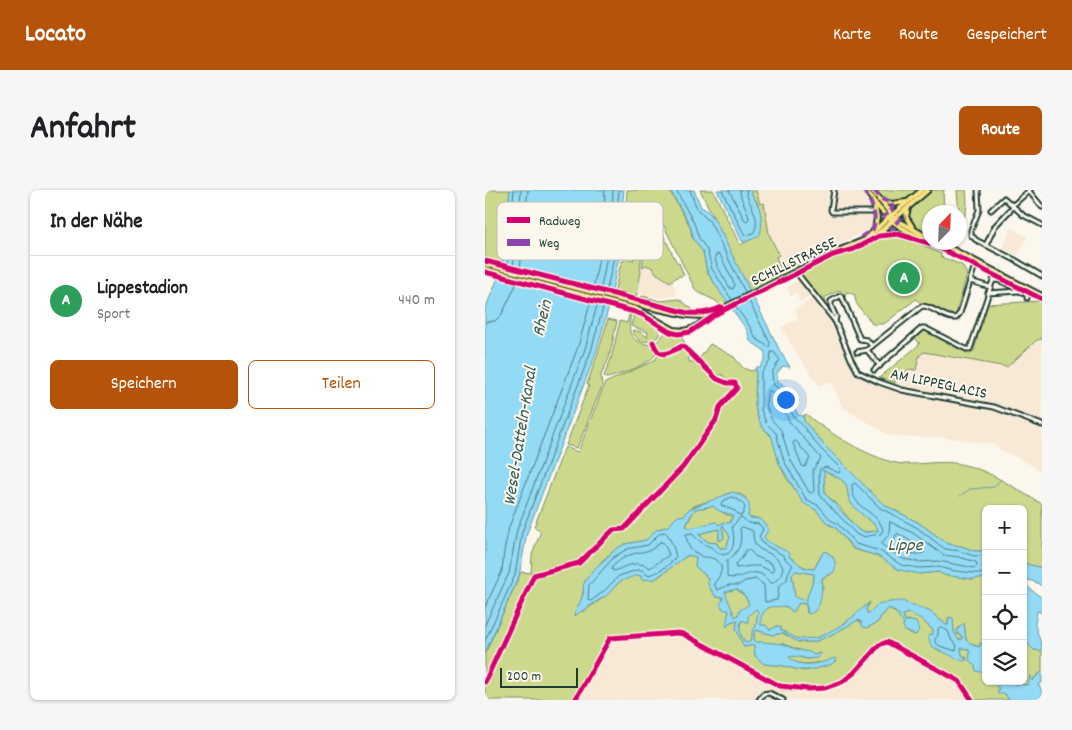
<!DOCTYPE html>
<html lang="de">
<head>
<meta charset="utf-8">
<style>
	:root { --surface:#fff; --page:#f6f6f6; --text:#202124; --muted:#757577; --line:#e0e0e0; --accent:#b45309 }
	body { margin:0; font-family:Dekko,sans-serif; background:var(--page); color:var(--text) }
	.controls { position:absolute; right:15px; bottom:15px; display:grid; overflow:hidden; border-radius:8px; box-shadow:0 1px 4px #0004 }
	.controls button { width:45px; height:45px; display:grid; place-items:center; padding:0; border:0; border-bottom:1px solid var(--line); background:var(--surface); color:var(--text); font:25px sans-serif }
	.compass { position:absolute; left:437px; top:15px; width:45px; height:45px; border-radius:50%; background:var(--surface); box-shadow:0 1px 4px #0004; rotate:23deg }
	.scale { position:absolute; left:15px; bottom:12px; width:78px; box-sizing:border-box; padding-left:5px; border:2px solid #1f3d34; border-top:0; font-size:14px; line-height:18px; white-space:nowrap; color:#1f3d34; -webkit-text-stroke:4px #fbf7ec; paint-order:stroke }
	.you { position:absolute; left:300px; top:209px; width:18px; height:18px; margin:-12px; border:4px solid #fff; border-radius:50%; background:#1a73e8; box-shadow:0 0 0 8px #1a73e833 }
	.badge { display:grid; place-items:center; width:32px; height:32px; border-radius:50%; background:var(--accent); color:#fff; font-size:16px; font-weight:700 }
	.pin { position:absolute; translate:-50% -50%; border:2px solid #fff; box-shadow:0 1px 5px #0006 }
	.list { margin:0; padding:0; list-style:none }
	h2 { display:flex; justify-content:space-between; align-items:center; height:65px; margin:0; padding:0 20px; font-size:21px }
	h2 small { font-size:16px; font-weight:400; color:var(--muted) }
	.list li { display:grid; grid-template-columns:32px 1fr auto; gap:15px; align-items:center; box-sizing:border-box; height:90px; padding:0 20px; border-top:1px solid var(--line) }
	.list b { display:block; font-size:19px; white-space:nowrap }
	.list p { margin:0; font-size:16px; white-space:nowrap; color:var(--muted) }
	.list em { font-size:16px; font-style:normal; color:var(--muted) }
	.actions { display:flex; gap:10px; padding:15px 20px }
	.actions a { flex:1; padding:11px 0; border:1px solid var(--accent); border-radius:8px; text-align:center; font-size:18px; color:var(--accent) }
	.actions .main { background:var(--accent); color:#fff }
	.icon { flex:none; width:28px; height:28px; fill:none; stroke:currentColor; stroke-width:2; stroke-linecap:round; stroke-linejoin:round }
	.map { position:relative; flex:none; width:557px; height:510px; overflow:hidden; border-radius:8px }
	header { display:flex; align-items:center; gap:30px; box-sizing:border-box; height:70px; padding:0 25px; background:var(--accent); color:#fff }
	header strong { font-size:24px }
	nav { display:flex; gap:28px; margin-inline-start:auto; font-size:18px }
	.intro { display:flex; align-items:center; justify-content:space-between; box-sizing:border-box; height:120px; padding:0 30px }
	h1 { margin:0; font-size:35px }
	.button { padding:12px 22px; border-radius:8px; background:var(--accent); color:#fff; font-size:18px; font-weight:700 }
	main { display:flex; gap:30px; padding:0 30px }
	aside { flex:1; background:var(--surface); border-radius:8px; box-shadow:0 1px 4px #0004 }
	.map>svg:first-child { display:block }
	.built { fill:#f7e9d5 }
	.green { fill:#ccd98d; stroke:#768b60 }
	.water { fill:#93daf5; stroke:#659ba8; fill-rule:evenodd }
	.pier { fill:#fbf7ec }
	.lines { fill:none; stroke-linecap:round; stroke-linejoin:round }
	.shore { stroke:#4d7c81; stroke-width:1 }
	.stream { stroke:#659ba8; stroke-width:1 }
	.minor-casing { stroke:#1f3d34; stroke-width:7 }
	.major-casing { stroke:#1f3d34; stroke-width:8 }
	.minor { stroke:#fbf7ec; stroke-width:3 }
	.major { stroke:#f9e181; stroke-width:4 }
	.quiet { stroke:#8e44ad; stroke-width:4; stroke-dasharray:8 4; stroke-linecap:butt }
	.cycleway-casing { stroke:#fbf7ec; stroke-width:8 }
	.cycleway { stroke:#d6006c; stroke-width:5 }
	.labels { text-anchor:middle; stroke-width:4; stroke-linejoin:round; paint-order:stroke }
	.street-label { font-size:16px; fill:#1f3d34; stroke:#fbf7ec }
	.water-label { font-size:18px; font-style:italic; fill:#365c5b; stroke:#fbf7ec }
	.key { fill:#fbf7ec; stroke:#b9bfb5; stroke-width:1 }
	.key-label { font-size:14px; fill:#1f3d34 }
</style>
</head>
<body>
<header>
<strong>Locato</strong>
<nav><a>Karte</a><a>Route</a><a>Gespeichert</a></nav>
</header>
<div class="intro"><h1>Anfahrt</h1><a class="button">Route</a></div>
<main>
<aside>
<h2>In der Nähe<small></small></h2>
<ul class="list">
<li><span class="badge" style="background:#2e9e5b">A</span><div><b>Lippestadion</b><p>Sport</p></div><em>440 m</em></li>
</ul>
<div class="actions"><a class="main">Speichern</a><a>Teilen</a></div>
</aside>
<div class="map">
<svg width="557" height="510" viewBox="0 0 557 510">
	<rect width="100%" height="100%" fill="#fbf7ec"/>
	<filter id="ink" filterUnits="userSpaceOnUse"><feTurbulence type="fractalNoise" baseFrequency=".02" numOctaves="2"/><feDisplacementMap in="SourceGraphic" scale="10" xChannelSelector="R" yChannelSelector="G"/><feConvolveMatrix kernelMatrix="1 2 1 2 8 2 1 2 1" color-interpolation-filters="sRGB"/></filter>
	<g filter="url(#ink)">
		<g class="built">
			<polygon points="271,0 377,0 386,15 389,30 387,40 382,42 380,41 326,68 305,76 295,78 291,66 294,65 284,44 279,13 275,15"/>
			<polygon points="527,38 542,47 532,66 517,58"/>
			<polygon points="161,75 168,78 171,83 188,94 191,98 190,99 191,106 176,108 156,104 151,105 157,77"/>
			<polygon points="313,90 326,107 315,112 311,103 305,106 302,97"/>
			<polygon points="328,108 347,129 367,178 372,184 399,197 410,193 412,185 418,185 424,179 438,162 522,177 553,151 557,149 557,284 545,274 518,261 508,254 457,247 416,247 402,244 358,218 346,191 334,195 315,169 296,137 313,128 310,119"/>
			<polygon points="191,446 198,447 296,500 309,501 333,501 353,497 375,482 395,458 400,455 404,456 471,492 484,510 92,510 126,450"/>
		</g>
		<g class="green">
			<polygon points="0,0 25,0 17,75 0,71"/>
			<polygon points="142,0 184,0 205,36 207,47 218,62 222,82 243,113 236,117 231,111 211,101 171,20 163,16 160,19 162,23 155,78 156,81 151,109 143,107 141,103 136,102 135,105 129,104 136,72 143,69 149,70 140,46"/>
			<polygon points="215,0 228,0 255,55 272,46 273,14 266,3 271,0 275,14 279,13 284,44 294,65 291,67 295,78 313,73 315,76 265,102"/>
			<path d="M390,0H433C419,12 402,20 390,0Z"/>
			<polygon points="446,0 460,0 458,1 459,21 458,22 444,22 444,32 442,33 438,38 444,43 444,46 426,33 423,24 427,15"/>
			<path d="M472,0H481C483,16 482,23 475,37Z"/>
			<polygon points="165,22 167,22 192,73 194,73 199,85 192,87 185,92 171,83 168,78 161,75 157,77"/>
			<path d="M407,45L423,48L456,64V67L477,75L482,84L472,120L474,121L470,127H466L441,114H437L431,109L399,134H387C382,124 369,117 370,105L363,102L357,105L355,100L339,108L351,127L349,128L317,87L319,81L354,64L374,58L398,46Z"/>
			<polygon points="158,106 175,111 194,109 211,122 201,122 153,110 154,108"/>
			<polygon points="557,111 557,149 552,150 522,177 439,162 434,166 431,180 424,179 418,185 412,184 410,193 394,188 435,154 430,148 439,140 484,164 489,161 501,114"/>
			<path d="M145,121H147C142,142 143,152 167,155L170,165C166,173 131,187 121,188L119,186L126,169L135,131L142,133Z"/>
			<path d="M150,122L157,125L175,138L174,146C165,154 150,154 148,140L156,142L162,147L163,142L146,136Z"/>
			<polygon points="123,129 132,131 124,168 116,185 117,196 92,258 81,255 104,195 102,194 112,166"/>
			<polygon points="181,142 194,144 200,153 181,161 181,162 175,162 171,158 170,154"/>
			<path d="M225,154L249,167L258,178L266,181L271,179L270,215L272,225L277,237L288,248L294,273L302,289L310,299L313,305L322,314L331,320L344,335L350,337L368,359L393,366L434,384L453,382L470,386L487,389L495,387L501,389V455L495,453L494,457L487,454L481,450L479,434L474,437L472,444L477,446V449H472L469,442L468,429L463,428V435H461C442,417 418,408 393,414L384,423H382L381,419L385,413C368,427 337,454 314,449C308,448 301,443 296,440V437L292,436L286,440L276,435L275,427C282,414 297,411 308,422L314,413L321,414L322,423L338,398L337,388L346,384L348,367L342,362L337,364L329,379C309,378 300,358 281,351L272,328H265L263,326L261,308C258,306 254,303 250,303C243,301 238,307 232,309C221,313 206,313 200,325L189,330L183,336L171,340L161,350L140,354L126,363L118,370L100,391L97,407L98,422L122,405L136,390L152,385L170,389C181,383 194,369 203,366C205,365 208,366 211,367L210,376L223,388C223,396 226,401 231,407H238L237,418L244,420L245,432L253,430L251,439L259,457L269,455L270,465L279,474L299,476L319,481L341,476L342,471L339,473C326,471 317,479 303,467C316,463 322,476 335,463L329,465L298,454L271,452L269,451V443L271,440L288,445L298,443L313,452H329L350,443L373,430L382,438L393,432L395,428L404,418C414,426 418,428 421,442L431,445L424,430L420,431L418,425L422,423L435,428L448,440V444L444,445L452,460L482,468L477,465L476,458L483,459C488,470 487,478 501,483V491H508L514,499L512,503L520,504L524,510H484L471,492L405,456L400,455L395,458L375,482L360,493L339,501H309L296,500L198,447L191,446L126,450L92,510H0V464L36,382L46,383L47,365L56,341L49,337L80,257L93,262L120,193L166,172L171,169L173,165H182L197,158L204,165V172H214L232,191L250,194L252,196L233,217L230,230L197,277L142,334L151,327L191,286L232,230L235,217L253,198L251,193L239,192L241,188L236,184L233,189L215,170L214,169Z"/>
			<path d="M321,224C341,242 391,272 418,274C438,275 456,270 475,274C506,280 530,299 557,314V378L538,373V319H501V361H490L476,356L463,354L434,333L398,314L338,254L319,231L318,226Z"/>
			<path d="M336,280C344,283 360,289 362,297C364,303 362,308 366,313C373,322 384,329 392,337L393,341L377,342L371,338L354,316L340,304L339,284Z"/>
			<polygon points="228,316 242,325 248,325 245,333 234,335 231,332 205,338 201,336 210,319"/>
			<polygon points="238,335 245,347 241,358 235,358 232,353 223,352 213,344 234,339 234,351 239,348 237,336"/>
			<polygon points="311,381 329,384 329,387 321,411 310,408 307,385"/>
			<polygon points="251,399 260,406 264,414 250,427 239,402"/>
			<path d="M270,419L273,421L271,436L265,452L261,453C247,433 257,432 270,419Z"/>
			<polygon points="538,448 549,460 557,460 557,481 546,491 546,487 544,495 537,495 526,492 538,491"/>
		</g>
		<g class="water">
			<path d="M25,0H139L135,39L139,53L134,57L135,69L133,71L124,116L111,163L42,343L34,386L0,463V120C5,105 13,91 17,75Z"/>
			<path d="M185,0H209L216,17L223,21L230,30L295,161L305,177L298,176L292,183V191L310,205V219L313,225L318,226L319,231L338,254L398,314L434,333L463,354L476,356L490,361H501V389L495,388L487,389L459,385L453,382L434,384L414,380L393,366L369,359L350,337L342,333L331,320L318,313L294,273L286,245L277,237L272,225L270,215L271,177H275L280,169V161L265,151L262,140L237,105L222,81L218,62L209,50L205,35ZM337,280C345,284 361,289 362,298C363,303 363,308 366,313C373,323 384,329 392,337L393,341C388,341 381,343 377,342C371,340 349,311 340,304L339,283Z"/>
			<path d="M232,0H266C267,7 270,9 273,15C276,21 278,37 275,44C272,48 265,50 260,52L257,51Z"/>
			<path d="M248,302C262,309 267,310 263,326L265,328L275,329L284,339L279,347C283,355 297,357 305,364L304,367C315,371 313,379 329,379L339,361C348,364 353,373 349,382L337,388C336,400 339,421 323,424L321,414L314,413L308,422L301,416C289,418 283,413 276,427V435H281L285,440L292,436L296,437V440L313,449L332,448L359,434L385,412L381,419L382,423H384L393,414C397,413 412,411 417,411L446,422L461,435H463L464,427L468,428L469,442L473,449L476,450L478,447L472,443V440L479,433L481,450L490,456L494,457L495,453L501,455V483L491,481L490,476L484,470L485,462L483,459L476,458L477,465L482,470L477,471L446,456L443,445L448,444V440L435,428L422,423L418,425L420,431H427L431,432L434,440L431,445L420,441L418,436L419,433L414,428L415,425L404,418L395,428L393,432L382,438L378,437L376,431L373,430L350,443L329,452H313L298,443L288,445L271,440L269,443V451L271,452H278L298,454L313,460L325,462L329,465L336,463L334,467C323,471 318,467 308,466L304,467C315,479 336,474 349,468L352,469L347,474L341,476L325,480H314L299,476L279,474L270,466L269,455L259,457L251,439L253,430L245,432L242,437L241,435L244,420H239L235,414L238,410V407H231L223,395V388L210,376L211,367L203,365L170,389L157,390L156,386L152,385L134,392L122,405L89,426C91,416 101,407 98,395L107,381L131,359L140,354L161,350L171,340L183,336L193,326L200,325L204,319ZM228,316C232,322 242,323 248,325L245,333H237L234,335L231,332L205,338L201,336L204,329L210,319ZM238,335L245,347L241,358H235L231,353L223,352L213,344L234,339V351L239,348L237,337ZM311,381L329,384V387L321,411L310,407L307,385ZM252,399L260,406L264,414L255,420L253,425L250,427L240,402ZM271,419L273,422L271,436L267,441C267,446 267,452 261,453C255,446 253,438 257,430L261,432H263V426Z"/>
			<polygon points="538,373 557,378 557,396 552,393 538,388"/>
			<polygon points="538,390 544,398 557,408 557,423 552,421 550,435 557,456 556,461 549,460 538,449"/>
			<polygon points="557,481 557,493 553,494 557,501 557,510 524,510 520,504 513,504 512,503 514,499 508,491 526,491 529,494 543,495 545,485 547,491"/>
		</g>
		<polygon class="pier" points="15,74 129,104 126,116 12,86"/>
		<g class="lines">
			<g class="shore">
				<polyline points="191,0 209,33 214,48 222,60 227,79 247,110"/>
				<polyline points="205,0 212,19 225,32 261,104"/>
				<path d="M237,0L259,44L262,46L269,42C277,26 262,14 261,0"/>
				<path d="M244,0L259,29L262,31L264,29C263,18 255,11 255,0"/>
				<polygon points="232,64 235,65 250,95 248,99 245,98 232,76 230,68"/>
				<polyline points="22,77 29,0"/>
				<polyline points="28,78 36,0"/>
				<polyline points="35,80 43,0"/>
				<path d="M108,99C115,67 119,33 120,0"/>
				<path d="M115,101C123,67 127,35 128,0"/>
				<polyline points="121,103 129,67 129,56 133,51 130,39 134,0"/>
				<polyline points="250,116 266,138 270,148 284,157 285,153 263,109"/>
				<polyline points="0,132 10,131 17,124 33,91"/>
				<polygon points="283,201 285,201 298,210 300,222 304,231 336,268 328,280 329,301 327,303 324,302 305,269 296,240 287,230 283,221 281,214"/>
				<polygon points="311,251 325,268 320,277 317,276 308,253"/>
				<path d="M247,307C253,310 258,311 260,318L257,325H254L250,321L236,315L237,312Z"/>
				<path d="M256,327L263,333L274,334L278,339L274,347L278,354L298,365L301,370L308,375L303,383L302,390L294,396L292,410L280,412L279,395L271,389L260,391L254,395H244L232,400L229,393C243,379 236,366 217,367C214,363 209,363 206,360C203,356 201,348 201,344L207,343C213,352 220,354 229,359C234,362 229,362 235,364C251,368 250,346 247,337Z"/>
				<polygon points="405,332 428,343 458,365 474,367 491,372 492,376 489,378 454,371 434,372 418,369 396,354 404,344"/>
				<path d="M258,337L268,341C268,365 281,357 293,370C295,372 296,375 298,377L296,386L288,393H285C270,371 259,392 242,387V371C253,363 258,354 255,339Z"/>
				<path d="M180,342C185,346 189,359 191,366C186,375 172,384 162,385L157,380H152L134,386L119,401L106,411L103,410L104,395L129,367L142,359L163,355L174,344Z"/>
				<path d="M414,344L439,360V363C428,367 415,360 408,352L411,345Z"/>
				<path d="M175,352L179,353L184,365L165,378C153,370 142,375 130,381L127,380V377C133,372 138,367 145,365C158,360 165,364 175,352Z"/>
				<path d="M261,360H264L270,366L287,374L289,381L286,382C272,372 266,377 251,378V374L257,368Z"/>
				<path d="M501,365L489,366L475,361L460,359L431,337L395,318L370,293L367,295C366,320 393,320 398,340L396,344L377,347L371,344L335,305L334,282L335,279L341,277L354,283L356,279L334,257L314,231L309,227L305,220L304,207L288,194L287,182L295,170L289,162H286L285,171L276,183V220L281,233L291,243L299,271L321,309L334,316L346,330L353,334L371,354L395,361L416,375L434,378L453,377L470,381L501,384"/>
				<polyline points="0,417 17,381 19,361 24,337 93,157 106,110"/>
				<polyline points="0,435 24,383 32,340 100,159 113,112"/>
				<polygon points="456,437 463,441 467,451 472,455 471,461 455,456 450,452 450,449 453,445 453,439"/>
				<polyline points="0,451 30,385 37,342 106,161 119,114"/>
			</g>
			<polyline class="stream" points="475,306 485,299 509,297 515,290"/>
			<g class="minor-casing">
				<g id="minor">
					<polyline points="349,0 346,20 347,22 391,22"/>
					<polyline points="493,0 494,20 486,40 486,45 491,50 530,70 557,86"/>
					<polyline points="543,0 557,17"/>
					<polyline points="527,16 545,0"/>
					<polyline points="506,20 519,8 538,25 557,35"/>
					<polyline points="501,55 510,36 528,17"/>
					<polyline points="311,82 350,131 366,169 373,182 394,192 417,200 509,217 557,235"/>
					<polyline points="485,91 505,97"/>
					<polyline points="503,103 534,101"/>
					<path d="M350,131L351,127L346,116V111L355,106L357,107L375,149L382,150L387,156L437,116C449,116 458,129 471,128L475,123L491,72"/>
					<polyline points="382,160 395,176"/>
					<polyline points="372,162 382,160 387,156"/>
					<path d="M389,180L437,138H440L481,159H485L508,90C518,89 532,100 542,105V108"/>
					<polyline points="274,510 278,504 284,503 298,510"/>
				</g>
			</g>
			<g class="major-casing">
				<g id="major">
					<path d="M381,0C400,29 412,38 444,51"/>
					<polyline points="387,0 410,29 444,48"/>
					<polyline points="394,10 407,14 421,12"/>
					<polyline points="389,13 392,28 390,40"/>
					<polyline points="423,18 421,27 428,38"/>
					<polyline points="392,45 407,42 432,47"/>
					<polyline points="382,48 400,31 437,0"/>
					<polyline points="453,52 557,106"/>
					<polyline points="0,74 164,117 202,125 217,126 237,119 350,62 390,46 443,0"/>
					<polyline points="0,79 151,119 189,140 199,141 209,138 231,123"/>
				</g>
			</g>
			<use href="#minor" class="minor"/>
			<use href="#major" class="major"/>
			<g class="quiet">
				<polyline points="389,0 396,9 407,13 407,20 397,28"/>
				<polyline points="407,44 407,37 416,28 421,27"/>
				<path d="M376,47L388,39C393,25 386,12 379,0"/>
			</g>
			<g class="cycleway-casing">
				<g id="cycleway">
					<path d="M0,71L203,123C214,124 227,122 237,117"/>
					<polyline points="0,82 150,122 158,125 185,142 193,144 205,142 233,123 348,65 369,59 394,46 413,44 447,54 557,109"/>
					<path d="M0,492L49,385L94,373L128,340L139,339L198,277L231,230L235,217L252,198L250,193H242L232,189L200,158L197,156C183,163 175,171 168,152"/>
					<polyline points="90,510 125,448 193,443 198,444 295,496 323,499 340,498 357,492 369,483 394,455 402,452 474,491 487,510"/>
				</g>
			</g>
			<use href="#cycleway" class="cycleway"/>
		</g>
	</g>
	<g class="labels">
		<g class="street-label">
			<text transform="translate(308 70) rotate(-26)" y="6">SCHILLSTRASSE</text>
			<text transform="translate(454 192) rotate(12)" y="6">AM LIPPEGLACIS</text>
		</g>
		<g class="water-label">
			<text transform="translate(56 128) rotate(-76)" y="6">Rhein</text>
			<text transform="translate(34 246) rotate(-81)" y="6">Wesel-Datteln-Kanal</text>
			<text x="420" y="360">Lippe</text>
		</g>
	</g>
	<rect x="12" y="12" width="166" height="58" rx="8" class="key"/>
	<rect x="22" y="27" width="23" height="6" fill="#d6006c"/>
	<rect x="22" y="49" width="23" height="7" fill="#8e44ad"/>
	<g class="key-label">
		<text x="54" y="35">Radweg</text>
		<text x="54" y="57">Weg</text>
	</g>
</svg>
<div class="controls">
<button>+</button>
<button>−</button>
<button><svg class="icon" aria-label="locate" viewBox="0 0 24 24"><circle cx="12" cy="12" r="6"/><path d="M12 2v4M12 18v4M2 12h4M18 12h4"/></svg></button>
<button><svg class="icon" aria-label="layers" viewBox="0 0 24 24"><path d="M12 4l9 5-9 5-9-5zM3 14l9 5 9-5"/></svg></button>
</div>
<svg class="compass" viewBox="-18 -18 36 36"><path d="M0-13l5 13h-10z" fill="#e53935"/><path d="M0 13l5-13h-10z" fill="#757577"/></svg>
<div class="scale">200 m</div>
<div class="you"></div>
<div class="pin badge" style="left:419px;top:88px;background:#2e9e5b">A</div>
</div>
</main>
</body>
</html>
